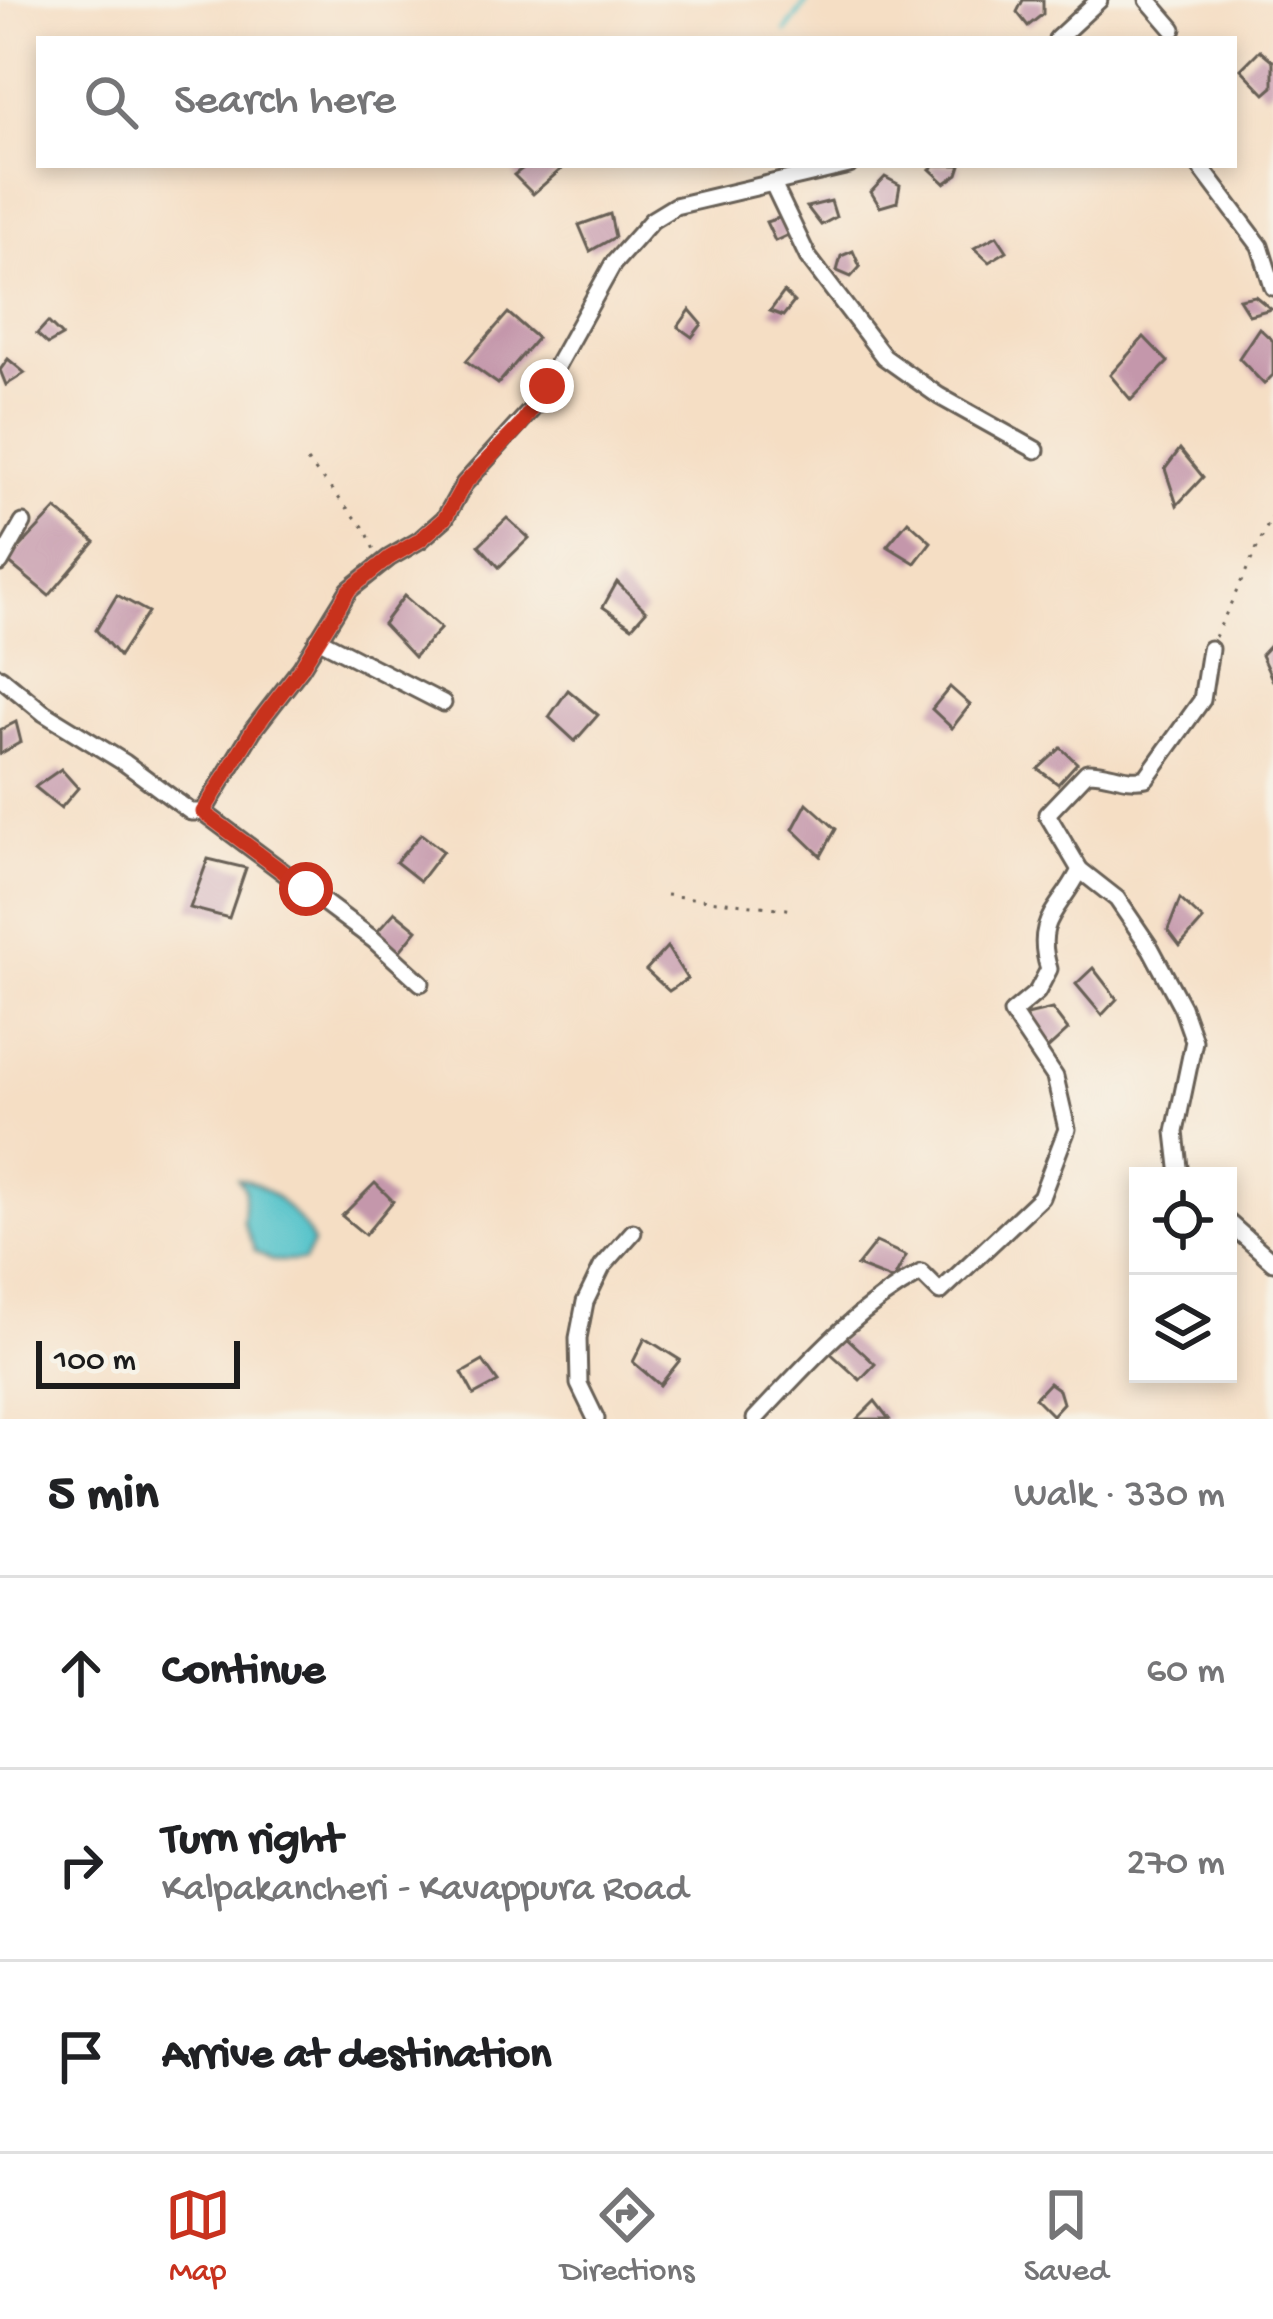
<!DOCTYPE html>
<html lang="en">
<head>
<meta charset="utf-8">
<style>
	:root { --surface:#fff; --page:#f6f6f6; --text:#202124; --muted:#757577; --line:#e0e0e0; --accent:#c8321e }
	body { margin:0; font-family:"Gochi Hand",sans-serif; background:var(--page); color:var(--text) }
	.controls { position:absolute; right:36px; bottom:36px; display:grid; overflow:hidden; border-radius:0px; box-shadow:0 6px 18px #0003 }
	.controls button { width:108px; height:108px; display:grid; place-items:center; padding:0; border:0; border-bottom:3px solid var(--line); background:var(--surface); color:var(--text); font:60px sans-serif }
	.scale { position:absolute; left:36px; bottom:30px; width:204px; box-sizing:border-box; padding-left:12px; border:6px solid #1c1c1c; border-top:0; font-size:33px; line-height:42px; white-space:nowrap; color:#1c1c1c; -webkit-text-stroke:9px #f7f3e8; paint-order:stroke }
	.stop { position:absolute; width:36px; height:36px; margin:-27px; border:9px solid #c8321e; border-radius:50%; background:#fff }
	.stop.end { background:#c8321e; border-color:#fff; box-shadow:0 3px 12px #0008 }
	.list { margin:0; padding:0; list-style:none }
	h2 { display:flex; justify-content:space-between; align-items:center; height:156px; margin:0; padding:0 48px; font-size:51px }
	h2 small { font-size:39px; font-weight:400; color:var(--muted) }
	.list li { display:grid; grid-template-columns:78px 1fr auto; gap:36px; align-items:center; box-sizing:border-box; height:192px; padding:0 48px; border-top:3px solid var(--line) }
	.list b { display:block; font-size:45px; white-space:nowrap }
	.list p { margin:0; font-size:39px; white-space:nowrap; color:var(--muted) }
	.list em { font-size:39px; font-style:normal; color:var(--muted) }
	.icon { flex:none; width:66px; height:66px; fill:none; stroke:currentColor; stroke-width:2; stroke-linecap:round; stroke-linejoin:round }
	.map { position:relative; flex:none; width:1273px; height:1419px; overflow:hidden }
	.search { position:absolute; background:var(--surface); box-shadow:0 6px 18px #0003; left:36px; right:36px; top:36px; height:132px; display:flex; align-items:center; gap:30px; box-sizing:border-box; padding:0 42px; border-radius:0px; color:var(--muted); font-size:45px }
	.sheet { height:732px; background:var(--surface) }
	nav { display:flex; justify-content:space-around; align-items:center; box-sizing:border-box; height:168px; border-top:3px solid var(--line); background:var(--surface); font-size:33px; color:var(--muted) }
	nav a { display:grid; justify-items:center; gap:6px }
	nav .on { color:var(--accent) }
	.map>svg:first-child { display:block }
	.water { fill:#55c3ca; stroke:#387073; stroke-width:3 }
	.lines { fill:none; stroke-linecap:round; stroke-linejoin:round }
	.stream { stroke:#55c3ca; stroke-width:4.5 }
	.building { fill:#c497ab }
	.minor-casing { stroke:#686057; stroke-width:21 }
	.path { stroke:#686057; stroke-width:3; stroke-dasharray:3 9; stroke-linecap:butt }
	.minor { stroke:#fff; stroke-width:15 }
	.route { stroke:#c8321e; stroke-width:15 }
</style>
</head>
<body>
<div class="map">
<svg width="1273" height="1419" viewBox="0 0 1273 1419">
	<rect width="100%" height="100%" fill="#f7f3e8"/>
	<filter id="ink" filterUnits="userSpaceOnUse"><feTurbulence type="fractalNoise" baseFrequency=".00833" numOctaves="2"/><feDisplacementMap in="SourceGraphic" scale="24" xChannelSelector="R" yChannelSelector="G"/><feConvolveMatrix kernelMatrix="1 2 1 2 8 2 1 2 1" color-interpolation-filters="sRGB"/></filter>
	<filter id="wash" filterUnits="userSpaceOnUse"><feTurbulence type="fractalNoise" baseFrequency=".004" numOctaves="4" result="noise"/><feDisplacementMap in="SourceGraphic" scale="48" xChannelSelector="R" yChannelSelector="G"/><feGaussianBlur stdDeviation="2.7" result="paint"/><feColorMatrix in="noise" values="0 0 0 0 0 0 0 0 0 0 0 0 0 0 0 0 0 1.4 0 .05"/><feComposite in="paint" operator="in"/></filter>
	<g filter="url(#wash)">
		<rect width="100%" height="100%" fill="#f5dec4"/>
		<path class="water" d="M238,1179C267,1182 302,1218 313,1243L304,1261H273L255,1251L243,1221L245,1189Z"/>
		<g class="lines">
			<polyline class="stream" points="786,31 808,0"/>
		</g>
		<g id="blocks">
			<g class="building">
				<polygon points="1023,0 1043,0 1043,14 1028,26 1017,12"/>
				<polygon points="1260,50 1273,61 1273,87 1265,94 1241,69"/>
				<polygon points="527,165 566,165 533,194 514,175"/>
				<polygon points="935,165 961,165 958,174 945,183 930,169"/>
				<polygon points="885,177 900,185 897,202 880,207 871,192"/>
				<polygon points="831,201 836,217 821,225 807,207"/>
				<polygon points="610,214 615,237 590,251 579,225"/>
				<polygon points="782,217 792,233 775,241 766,222"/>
				<polygon points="997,236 1007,251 989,262 974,248"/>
				<polygon points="853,251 860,267 851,277 837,271 841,256"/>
				<polygon points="784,292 794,302 783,316 770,311"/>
				<polygon points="1255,296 1271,309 1249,315 1239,299"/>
				<polygon points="690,310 702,324 692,337 678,327"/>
				<polygon points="508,313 537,338 498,384 466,361"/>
				<polygon points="48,322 62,336 48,344 37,334"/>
				<polygon points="1259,328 1273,341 1273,375 1264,384 1239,358"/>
				<polygon points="1144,337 1168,362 1131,400 1110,375"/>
				<polygon points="8,359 25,373 6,385 0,370"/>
				<polygon points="1180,449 1203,477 1177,505 1165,469"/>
				<polygon points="56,509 95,542 49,596 7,561"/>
				<polygon points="507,518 529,538 499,567 479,545"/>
				<polygon points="908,521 931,542 915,563 887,546"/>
				<polygon points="617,582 646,611 632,627 603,607"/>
				<polygon points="117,595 148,612 119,656 96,630"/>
				<polygon points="404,596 441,628 414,657 383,624"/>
				<polygon points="1273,642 1273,681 1261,655"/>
				<polygon points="950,687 970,705 952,728 932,709"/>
				<polygon points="568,690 598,715 575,741 549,717"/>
				<polygon points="16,722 21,742 0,754 0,730"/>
				<polygon points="1061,748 1077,763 1058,784 1038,769"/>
				<polygon points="61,769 78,788 61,808 35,787"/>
				<polygon points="807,803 836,829 821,856 793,829"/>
				<polygon points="421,834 443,851 420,881 396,862"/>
				<polygon points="208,859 246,868 229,918 190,908"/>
				<polygon points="1180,899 1203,920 1180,946 1168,930"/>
				<polygon points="395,912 417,930 399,952 376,933"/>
				<polygon points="667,947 687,979 669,991 646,970"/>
				<polygon points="1093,968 1117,999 1102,1015 1076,984"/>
				<polygon points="1052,1009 1068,1030 1043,1053 1023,1016"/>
				<polygon points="375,1183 393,1201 365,1235 342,1216"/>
				<polygon points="876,1242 906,1256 893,1280 857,1266"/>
				<polygon points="845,1336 875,1364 860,1380 825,1348"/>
				<polygon points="645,1338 680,1360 660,1385 633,1362"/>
				<polygon points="483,1361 498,1382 474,1395 462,1373"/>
				<polygon points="1049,1383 1059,1390 1063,1403 1052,1415 1035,1398"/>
				<polygon points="875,1401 889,1419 857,1419"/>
			</g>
		</g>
	</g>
	<g filter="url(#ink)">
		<use href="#blocks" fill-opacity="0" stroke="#686057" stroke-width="3"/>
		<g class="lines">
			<g class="minor-casing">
				<g id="minor">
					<polyline points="1148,0 1173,29"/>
					<polyline points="1057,39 1099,0"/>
					<polyline points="1199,165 1260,246 1273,287"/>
					<polyline points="773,184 808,257 884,357 939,396 1036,450"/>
					<polyline points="0,563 23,523"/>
					<polyline points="318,639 443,703"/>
					<polyline points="0,677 44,713 125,763 191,812 203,812 253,730 301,668 349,590 389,558 420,540 445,518 464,484 533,408 613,264 652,220 675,206 849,165"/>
					<polyline points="203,812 374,940 421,983"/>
					<path d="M1180,1176L1175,1132L1194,1041L1182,1007L1151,949L1117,899L1080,870L1047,814L1087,772C1107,771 1126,783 1146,778L1202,700L1210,649"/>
					<polyline points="1228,1222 1273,1262"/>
					<polyline points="596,1419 579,1384 578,1338 585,1302 602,1267 633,1232"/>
					<path d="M755,1419C808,1363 853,1310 921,1273L940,1292L1041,1197L1067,1129L1055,1077L1012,1013L1037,992L1049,969C1033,919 1060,911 1080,870"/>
				</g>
			</g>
			<g class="path">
				<polyline points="307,461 366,530 374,550"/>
				<polyline points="1215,637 1273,514"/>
				<polyline points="666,895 795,910"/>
			</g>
			<use href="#minor" class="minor"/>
		</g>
	</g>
	<g class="lines" filter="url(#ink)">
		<polyline class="route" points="306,889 203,812 253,730 301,668 349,590 389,558 420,540 445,518 464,484 520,426 547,386"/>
	</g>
</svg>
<div class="controls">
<button><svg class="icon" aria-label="locate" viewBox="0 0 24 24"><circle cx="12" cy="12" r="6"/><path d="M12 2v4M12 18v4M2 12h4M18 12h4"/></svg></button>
<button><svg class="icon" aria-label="layers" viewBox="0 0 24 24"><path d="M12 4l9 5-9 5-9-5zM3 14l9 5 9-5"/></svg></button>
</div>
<div class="scale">100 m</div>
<div class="stop" style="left:306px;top:889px"></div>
<div class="stop end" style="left:547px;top:386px"></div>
<div class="search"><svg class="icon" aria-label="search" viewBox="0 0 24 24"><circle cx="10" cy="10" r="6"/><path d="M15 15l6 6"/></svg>Search here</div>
</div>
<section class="sheet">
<h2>5 min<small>Walk · 330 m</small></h2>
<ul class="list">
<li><svg class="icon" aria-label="ahead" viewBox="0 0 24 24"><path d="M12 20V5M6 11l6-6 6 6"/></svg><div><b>Continue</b></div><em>60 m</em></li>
<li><svg class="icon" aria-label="right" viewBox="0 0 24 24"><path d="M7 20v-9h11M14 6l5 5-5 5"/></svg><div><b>Turn right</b><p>Kalpakancheri - Kavappura Road</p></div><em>270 m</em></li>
<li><svg class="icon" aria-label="arrive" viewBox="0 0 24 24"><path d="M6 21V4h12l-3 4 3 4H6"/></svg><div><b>Arrive at destination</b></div></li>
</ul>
</section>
<nav>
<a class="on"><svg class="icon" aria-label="map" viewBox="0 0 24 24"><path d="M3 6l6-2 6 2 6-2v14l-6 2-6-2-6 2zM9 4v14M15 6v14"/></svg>Map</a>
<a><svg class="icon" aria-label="directions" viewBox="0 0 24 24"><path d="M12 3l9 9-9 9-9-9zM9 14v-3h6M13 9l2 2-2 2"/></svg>Directions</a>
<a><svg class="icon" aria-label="saved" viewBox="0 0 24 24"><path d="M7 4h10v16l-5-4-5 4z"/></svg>Saved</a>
</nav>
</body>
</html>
